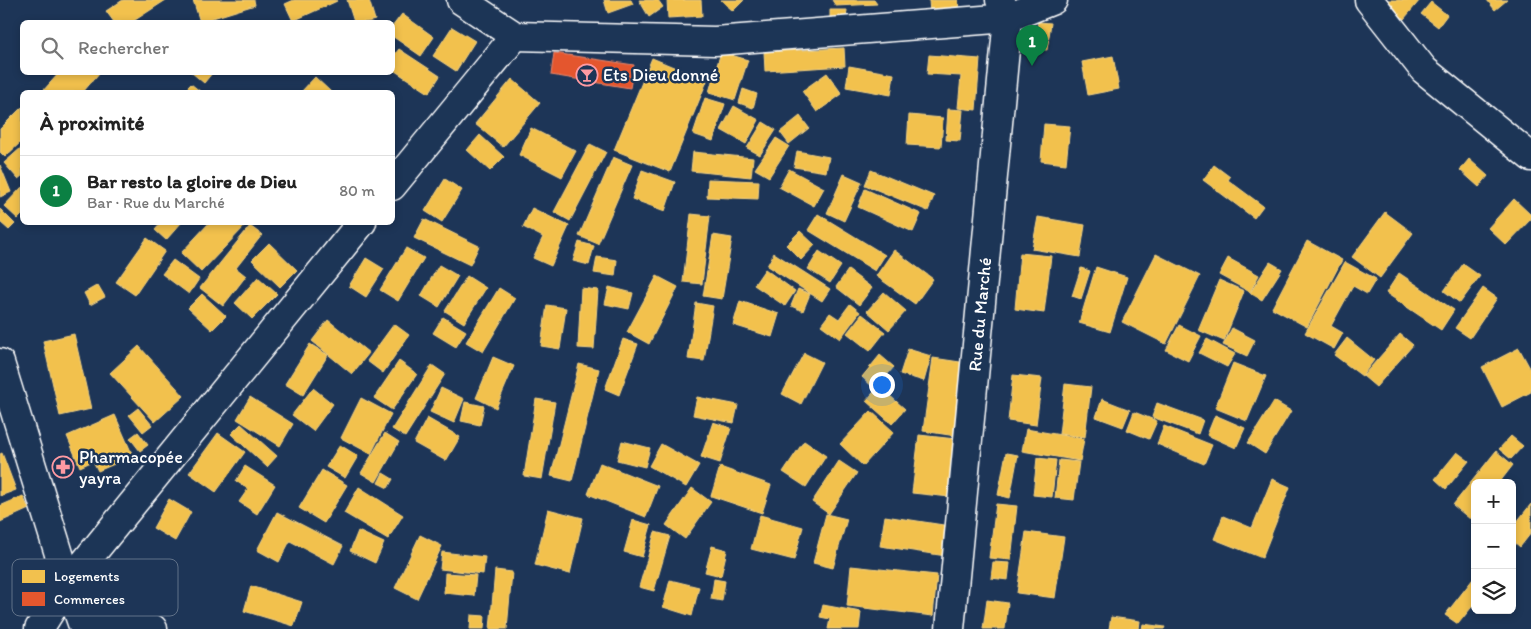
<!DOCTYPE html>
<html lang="fr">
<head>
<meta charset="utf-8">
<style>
	:root { --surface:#fff; --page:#f2f2f2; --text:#222; --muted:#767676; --line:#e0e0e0; --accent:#0b8043 }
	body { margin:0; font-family:Itim,sans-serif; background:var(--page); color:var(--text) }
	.controls { position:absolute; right:15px; bottom:15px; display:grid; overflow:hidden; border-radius:8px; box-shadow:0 2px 8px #0003 }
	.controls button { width:45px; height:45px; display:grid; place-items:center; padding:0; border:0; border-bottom:1px solid var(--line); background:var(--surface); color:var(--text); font:25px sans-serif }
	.you { position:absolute; left:881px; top:384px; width:18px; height:18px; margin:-12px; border:4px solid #fff; border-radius:50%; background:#1a73e8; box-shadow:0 0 0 8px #1a73e833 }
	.badge { display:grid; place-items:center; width:32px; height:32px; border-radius:50%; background:var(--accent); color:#fff; font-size:16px; font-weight:700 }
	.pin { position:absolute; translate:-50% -41px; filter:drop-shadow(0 1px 2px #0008) }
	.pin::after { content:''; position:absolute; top:26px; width:18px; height:15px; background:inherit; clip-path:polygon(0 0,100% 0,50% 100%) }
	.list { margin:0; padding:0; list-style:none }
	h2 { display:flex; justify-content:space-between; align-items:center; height:65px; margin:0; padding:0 20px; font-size:21px }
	h2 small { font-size:16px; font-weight:400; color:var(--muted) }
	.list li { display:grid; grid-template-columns:32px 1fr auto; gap:15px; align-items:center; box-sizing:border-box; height:70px; padding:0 20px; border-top:1px solid var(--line) }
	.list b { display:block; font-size:19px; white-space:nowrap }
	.list p { margin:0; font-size:16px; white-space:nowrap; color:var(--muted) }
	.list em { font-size:16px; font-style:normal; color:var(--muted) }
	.icon { flex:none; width:28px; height:28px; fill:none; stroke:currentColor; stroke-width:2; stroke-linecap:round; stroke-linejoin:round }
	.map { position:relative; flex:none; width:1531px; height:629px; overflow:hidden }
	.search { position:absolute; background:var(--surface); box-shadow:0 2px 8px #0003; left:20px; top:20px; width:375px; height:55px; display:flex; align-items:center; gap:12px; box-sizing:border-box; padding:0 18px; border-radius:8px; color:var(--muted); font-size:19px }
	.panel { position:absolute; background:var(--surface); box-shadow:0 2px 8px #0003; left:20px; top:90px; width:375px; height:135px; border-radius:8px }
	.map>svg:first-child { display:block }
	.homes { fill:#f2c14e; stroke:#f6d483 }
	.shops { fill:#e4572e; stroke:#ec896d }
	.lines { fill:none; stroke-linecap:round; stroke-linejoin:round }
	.street-casing { stroke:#fff; stroke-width:31 }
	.secondary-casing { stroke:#fff; stroke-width:31 }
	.street { stroke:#1d3557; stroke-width:28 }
	.secondary { stroke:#1d3557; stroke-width:28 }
	.labels { text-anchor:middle; stroke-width:5; stroke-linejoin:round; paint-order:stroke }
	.poi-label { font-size:18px; fill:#fff; stroke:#1d3557; text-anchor:start }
	.street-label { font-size:18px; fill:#fff; stroke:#1d3557 }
	.key { fill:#1d3557; stroke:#617289; stroke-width:1 }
	.key-label { font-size:14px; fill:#fff }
</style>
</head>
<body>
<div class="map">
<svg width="1531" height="629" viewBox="0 0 1531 629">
	<rect width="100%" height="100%" fill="#1d3557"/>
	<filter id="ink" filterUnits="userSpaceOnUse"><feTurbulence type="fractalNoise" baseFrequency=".02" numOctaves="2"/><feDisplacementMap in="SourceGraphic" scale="10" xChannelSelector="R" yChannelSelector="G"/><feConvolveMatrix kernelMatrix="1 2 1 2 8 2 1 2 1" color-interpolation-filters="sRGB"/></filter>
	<g filter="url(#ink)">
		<g class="homes">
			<polygon points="123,0 166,0 132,22 114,22 106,11"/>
			<polygon points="193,0 254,0 255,5 200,22"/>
			<polygon points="294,0 336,0 337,1 293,21 285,4"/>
			<polygon points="347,0 369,0 375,20 367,22 354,22"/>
			<polygon points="604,0 631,0 633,4 608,13"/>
			<polygon points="639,0 658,0 663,7 649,17"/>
			<polygon points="667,0 701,0 702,16 668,18"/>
			<polygon points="721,0 744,0 733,11"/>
			<polygon points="832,0 874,0 877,4 836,6"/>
			<polygon points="929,0 958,0 959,10 930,13"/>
			<polygon points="1381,0 1420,0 1404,19"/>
			<polygon points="1487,0 1507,0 1495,10"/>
			<polygon points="1431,2 1447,15 1438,27 1421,14"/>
			<polygon points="830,10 847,10 846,19 830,19"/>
			<polygon points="402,14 434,37 421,56 392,36 392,27"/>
			<polygon points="1038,22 1051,23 1047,50 1034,49"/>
			<polygon points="452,27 475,41 456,71 433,56"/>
			<polygon points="844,48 845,66 765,71 764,52"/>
			<polygon points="399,49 440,76 429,93 392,69 392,58"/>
			<polygon points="721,52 748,60 735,100 709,92"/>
			<polygon points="929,55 980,59 976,110 958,108 961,76 927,74"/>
			<polygon points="1113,56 1119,89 1088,95 1082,62"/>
			<polygon points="652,58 707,81 670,172 614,150"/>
			<polygon points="849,66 894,74 891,95 846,87"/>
			<polygon points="60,72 100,72 83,92 42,92"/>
			<polygon points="191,72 213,72 204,83"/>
			<polygon points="827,73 842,94 817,112 802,91"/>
			<polygon points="315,77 331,92 301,92"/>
			<polygon points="512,79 540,103 503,147 475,124"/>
			<polygon points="191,84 201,92 183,92"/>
			<polygon points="743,89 757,94 753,108 739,103"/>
			<polygon points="705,98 725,104 713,141 693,134"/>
			<polygon points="734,106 759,120 746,144 721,130"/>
			<polygon points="22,107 22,141 5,157 0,152 0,129"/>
			<polygon points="948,109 963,110 960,141 946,140"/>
			<polygon points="909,115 943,118 941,147 907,145"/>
			<polygon points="800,116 809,128 789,144 780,132"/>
			<polygon points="763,122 776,130 760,155 747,148"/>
			<polygon points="1044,124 1070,126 1066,164 1041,161"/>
			<polygon points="531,128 576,151 562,177 519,155"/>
			<polygon points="480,135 504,157 490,171 467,150"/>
			<polygon points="776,138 789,146 769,177 755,169"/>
			<polygon points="590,144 606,152 570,221 554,212"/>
			<polygon points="22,147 22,176 18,179 4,163"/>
			<polygon points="797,151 829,157 826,172 794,167"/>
			<polygon points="693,152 753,158 751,177 691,171"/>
			<polygon points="613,157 632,165 598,244 579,236"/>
			<polygon points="1469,159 1488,176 1479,187 1460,170"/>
			<polygon points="0,165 11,192 0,197"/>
			<polygon points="1214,165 1230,177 1228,180 1263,206 1254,218 1203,180"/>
			<polygon points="789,169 824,188 814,206 779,187"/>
			<polygon points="642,170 675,182 665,211 632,199"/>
			<polygon points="871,170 934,196 928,211 865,185"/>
			<polygon points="844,174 862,182 844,221 827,213"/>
			<polygon points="445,179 462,190 442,222 425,211"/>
			<polygon points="708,179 759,181 758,199 707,197"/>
			<polygon points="22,187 22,215 18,219 4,206"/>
			<polygon points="865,189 921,214 913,232 858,207"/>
			<polygon points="1514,199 1531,215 1531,219 1506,245 1488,228"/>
			<polygon points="532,208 569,226 551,266 533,258 543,237 523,227"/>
			<polygon points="0,209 15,224 9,230 0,222"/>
			<polygon points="1385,212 1413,233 1380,278 1352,257"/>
			<polygon points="691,214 710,216 702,284 683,282"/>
			<polygon points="818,214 885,255 875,271 808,230"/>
			<polygon points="1038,217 1085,225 1080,257 1032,249"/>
			<polygon points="424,219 479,246 470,265 414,238"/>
			<polygon points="162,222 182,222 166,240 155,230"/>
			<polygon points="210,222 239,222 244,227 201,272 181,253"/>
			<polygon points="250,226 262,235 236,268 246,276 223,306 200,288"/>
			<polygon points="800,231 815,245 801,260 786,245"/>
			<polygon points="713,235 732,238 722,299 703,296"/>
			<polygon points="147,238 165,251 135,295 116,282"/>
			<polygon points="1307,241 1342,260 1307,327 1272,308"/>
			<polygon points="579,242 594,246 589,265 573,261"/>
			<polygon points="269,243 297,270 280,287 252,260"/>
			<polygon points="406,248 424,258 398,301 380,290"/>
			<polygon points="894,250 933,279 915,304 876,276"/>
			<polygon points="819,251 841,266 830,283 808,269"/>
			<polygon points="774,253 830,289 822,301 767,266"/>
			<polygon points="1020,253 1051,256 1044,313 1015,309"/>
			<polygon points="1156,254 1200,276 1166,344 1122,322"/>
			<polygon points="597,257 617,260 615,276 594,273"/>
			<polygon points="366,258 384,269 366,297 349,286"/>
			<polygon points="1228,258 1259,275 1250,292 1219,275"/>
			<polygon points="173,260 199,279 189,294 162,274"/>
			<polygon points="1270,262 1282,269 1262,300 1250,293"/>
			<polygon points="1345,262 1376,279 1367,294 1353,286 1331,326 1343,333 1334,349 1305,333"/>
			<polygon points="1463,264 1480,276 1460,303 1444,291"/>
			<polygon points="439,265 458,276 439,307 421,296"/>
			<polygon points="1096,267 1127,277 1110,332 1079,323"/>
			<polygon points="1081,268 1090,271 1081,299 1072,296"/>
			<polygon points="765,269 795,291 785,306 754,285"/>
			<polygon points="848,270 872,288 859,305 836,287"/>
			<polygon points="1399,273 1454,310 1441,330 1386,293"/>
			<polygon points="467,276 486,288 464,323 445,311"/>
			<polygon points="657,276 678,287 649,344 627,332"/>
			<polygon points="258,277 277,294 252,319 235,303"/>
			<polygon points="1219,280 1244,291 1224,341 1198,330"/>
			<polygon points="98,285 105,297 90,305 84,293"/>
			<polygon points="609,287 633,293 629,309 605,304"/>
			<polygon points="499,288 515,298 483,352 466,342"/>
			<polygon points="581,288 598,290 594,349 578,348"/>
			<polygon points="1483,288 1497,298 1470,338 1455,328"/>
			<polygon points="798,289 810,294 803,311 791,306"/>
			<polygon points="884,292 906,311 889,330 867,311"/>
			<polygon points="202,294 226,316 212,330 188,308"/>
			<polygon points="740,301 779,314 772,337 733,325"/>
			<polygon points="696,303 713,306 704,361 688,359"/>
			<polygon points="850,304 860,312 840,339 821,325 830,313 839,319"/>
			<polygon points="547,305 566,308 560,349 541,346"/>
			<polygon points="862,314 885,332 870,351 847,333"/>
			<polygon points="443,317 466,331 456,347 433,333"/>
			<polygon points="328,320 369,353 352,374 312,341"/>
			<polygon points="394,324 409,335 383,373 367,361"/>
			<polygon points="1179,325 1201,336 1188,361 1166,350"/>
			<polygon points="1232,328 1255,340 1247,356 1223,345"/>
			<polygon points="74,334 91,409 60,416 43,341"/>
			<polygon points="1400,334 1413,345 1376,387 1363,376"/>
			<polygon points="1347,338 1374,360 1362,376 1334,355"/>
			<polygon points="623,339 638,344 619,395 605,389"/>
			<polygon points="1207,339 1235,354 1227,367 1199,353"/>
			<polygon points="310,344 328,355 303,395 285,384"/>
			<polygon points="139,346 184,396 155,422 110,373"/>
			<polygon points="1519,348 1531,370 1531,392 1502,407 1482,367"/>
			<polygon points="908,349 931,356 924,381 900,374"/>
			<polygon points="804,353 822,362 801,404 782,394"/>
			<polygon points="880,355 894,367 875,389 862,377"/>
			<polygon points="493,357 514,366 496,408 476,398"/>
			<polygon points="933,358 967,363 956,436 923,431"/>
			<polygon points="399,361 417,374 392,410 374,398"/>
			<polygon points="1233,363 1266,376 1247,421 1215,408"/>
			<polygon points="579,364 599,369 572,481 551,476"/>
			<polygon points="432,365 445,374 405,437 392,429"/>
			<polygon points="1013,375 1042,378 1036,425 1008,421"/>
			<polygon points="1065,384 1091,387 1085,437 1059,434"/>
			<polygon points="879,386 905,409 892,424 866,401"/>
			<polygon points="313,388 333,404 313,431 292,415"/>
			<polygon points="441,388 464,399 454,423 430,412"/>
			<polygon points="250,397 293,424 280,446 237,419"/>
			<polygon points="697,397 738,405 734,423 693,415"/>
			<polygon points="361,398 391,414 371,454 341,438"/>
			<polygon points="536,399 555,402 542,479 524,476"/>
			<polygon points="1102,399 1130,410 1123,427 1096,417"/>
			<polygon points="1274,401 1291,411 1265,454 1248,443"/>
			<polygon points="465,402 484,406 480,425 461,421"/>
			<polygon points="1157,403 1203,420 1198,434 1152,417"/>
			<polygon points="138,408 152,425 143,432 129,415"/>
			<polygon points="871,411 894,432 863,466 840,444"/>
			<polygon points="1134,412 1157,421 1149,439 1127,430"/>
			<polygon points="115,415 133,456 98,471 93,461 80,467 67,436"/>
			<polygon points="1215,415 1245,428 1236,448 1207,435"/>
			<polygon points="427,418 460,437 446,461 414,443"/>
			<polygon points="713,422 731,428 720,463 701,457"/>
			<polygon points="241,424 277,456 267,467 231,434"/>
			<polygon points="1164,426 1212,445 1204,464 1157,444"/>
			<polygon points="1026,429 1084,439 1080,461 1022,451"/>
			<polygon points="138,432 148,445 140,451 130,438"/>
			<polygon points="218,433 245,452 216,492 189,473"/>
			<polygon points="385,433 399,442 376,482 361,473"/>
			<polygon points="919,435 956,439 950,497 912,493"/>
			<polygon points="1511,436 1523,446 1511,459 1499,449"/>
			<polygon points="622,441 650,448 645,467 617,460"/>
			<polygon points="804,441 826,456 806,487 783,472"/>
			<polygon points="661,444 699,465 686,487 649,466"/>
			<polygon points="340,445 358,456 345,478 326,467"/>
			<polygon points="1496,451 1513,465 1499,483 1475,483 1475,513 1470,519 1453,505"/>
			<polygon points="1457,452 1469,461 1446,489 1435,479"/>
			<polygon points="2,453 16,490 0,496 0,454"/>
			<polygon points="1006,453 1018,455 1010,498 998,495"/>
			<polygon points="1037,458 1056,460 1052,497 1033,495"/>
			<polygon points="1059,460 1079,462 1074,500 1055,498"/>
			<polygon points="839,461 857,473 829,514 812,502"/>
			<polygon points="600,463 658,486 646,517 588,494"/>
			<polygon points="245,466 275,485 257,514 239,502 248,489 236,481"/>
			<polygon points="720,467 771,485 762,513 711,496"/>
			<polygon points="322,470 347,485 324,523 299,508"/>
			<polygon points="383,473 393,479 388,488 378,483"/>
			<polygon points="1272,479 1290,487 1262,558 1214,539 1223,516 1252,528"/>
			<polygon points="359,487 403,515 388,539 344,513"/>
			<polygon points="692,488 711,502 685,539 666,525"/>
			<polygon points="23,496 29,509 0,522 0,506"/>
			<polygon points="169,499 191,512 175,541 153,528"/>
			<polygon points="996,504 1017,506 1011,560 989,558"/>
			<polygon points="1531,504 1531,533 1520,547 1512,540 1512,528"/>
			<polygon points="548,509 583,518 570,574 535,565"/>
			<polygon points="277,512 343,546 334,564 290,541 279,562 257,550"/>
			<polygon points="826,514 847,519 833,568 813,563"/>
			<polygon points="760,515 803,527 794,560 751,549"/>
			<polygon points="885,516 950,526 946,556 880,546"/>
			<polygon points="633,520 651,525 642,557 624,552"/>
			<polygon points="358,531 384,543 375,563 350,551"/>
			<polygon points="655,532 670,536 654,591 639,587"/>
			<polygon points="1026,532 1064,537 1055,598 1017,593"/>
			<polygon points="420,535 442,546 417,599 395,588"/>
			<polygon points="712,546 727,550 721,576 705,572"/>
			<polygon points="442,552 485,557 483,574 440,569"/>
			<polygon points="993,562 1010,563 1008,580 991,578"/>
			<polygon points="851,566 937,575 933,616 847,606"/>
			<polygon points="495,570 512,572 507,629 490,629"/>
			<polygon points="445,573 476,575 474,596 444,593"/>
			<polygon points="714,579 725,581 722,601 711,599"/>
			<polygon points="1473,579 1475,580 1475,603 1458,624 1445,615"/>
			<polygon points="670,580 699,587 692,616 663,607"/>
			<polygon points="251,586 302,602 294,626 244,611"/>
			<polygon points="987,600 1008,603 1005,629 983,629"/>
			<polygon points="823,605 861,612 859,629 828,629 830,619 820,617"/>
			<polygon points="471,615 485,616 484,629 470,629"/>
			<polygon points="1111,617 1140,621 1139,629 1109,629"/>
			<polygon points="1143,624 1165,627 1164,629 1142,629"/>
		</g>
		<polygon class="shops" points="554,53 634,65 630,88 551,75"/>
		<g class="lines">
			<g class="street-casing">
				<g id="street">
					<polyline points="461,0 515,36 715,41 1008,18 1053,0"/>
					<polyline points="1369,0 1424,70 1531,157"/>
					<polyline points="392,186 515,36"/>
					<polyline points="80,614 153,629"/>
					<polyline points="39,629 68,583 362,222"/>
					<path id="s1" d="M950,629L1008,18L1000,0"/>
				</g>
			</g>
			<g class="secondary-casing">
				<polyline id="secondary" points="0,363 68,583 84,629"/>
			</g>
			<use href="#street" class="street"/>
			<use href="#secondary" class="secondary"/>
		</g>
	</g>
	<defs>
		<g id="bar-ring" transform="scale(1.125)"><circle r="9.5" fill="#1d3557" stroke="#ff9aa2" stroke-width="1.5"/><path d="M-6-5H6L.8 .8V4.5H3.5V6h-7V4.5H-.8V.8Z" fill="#ff9aa2"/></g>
		<g id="pharmacy-ring" transform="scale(1.125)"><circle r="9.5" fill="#1d3557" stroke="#ff9aa2" stroke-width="1.5"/><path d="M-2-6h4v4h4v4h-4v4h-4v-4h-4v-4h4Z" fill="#ff9aa2"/></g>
	</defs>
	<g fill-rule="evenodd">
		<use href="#bar-ring" x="587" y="75"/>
		<use href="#pharmacy-ring" x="63" y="467"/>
	</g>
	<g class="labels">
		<g class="poi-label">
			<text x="603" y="81">Ets Dieu donné</text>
			<text x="79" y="463">Pharmacopée<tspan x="79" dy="21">yayra</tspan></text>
		</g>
		<g class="street-label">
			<text dy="6" stroke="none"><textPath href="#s1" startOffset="316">Rue du Marché</textPath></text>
		</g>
	</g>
	<rect x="12" y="559" width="166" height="57" rx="8" class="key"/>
	<rect x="22" y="570" width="23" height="13" fill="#f2c14e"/>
	<rect x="22" y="592" width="23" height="14" fill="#e4572e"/>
	<g class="key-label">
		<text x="54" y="581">Logements</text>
		<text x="54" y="604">Commerces</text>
	</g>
</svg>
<div class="controls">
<button>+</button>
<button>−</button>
<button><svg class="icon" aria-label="layers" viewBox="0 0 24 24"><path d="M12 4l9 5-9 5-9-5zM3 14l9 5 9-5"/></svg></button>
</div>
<div class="you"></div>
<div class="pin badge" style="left:1032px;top:66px">1</div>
<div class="search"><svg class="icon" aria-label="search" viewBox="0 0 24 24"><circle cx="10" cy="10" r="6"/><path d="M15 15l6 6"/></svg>Rechercher</div>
<section class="panel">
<h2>À proximité<small></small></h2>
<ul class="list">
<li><span class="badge">1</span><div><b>Bar resto la gloire de Dieu</b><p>Bar · Rue du Marché</p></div><em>80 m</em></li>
</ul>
</section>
</div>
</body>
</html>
